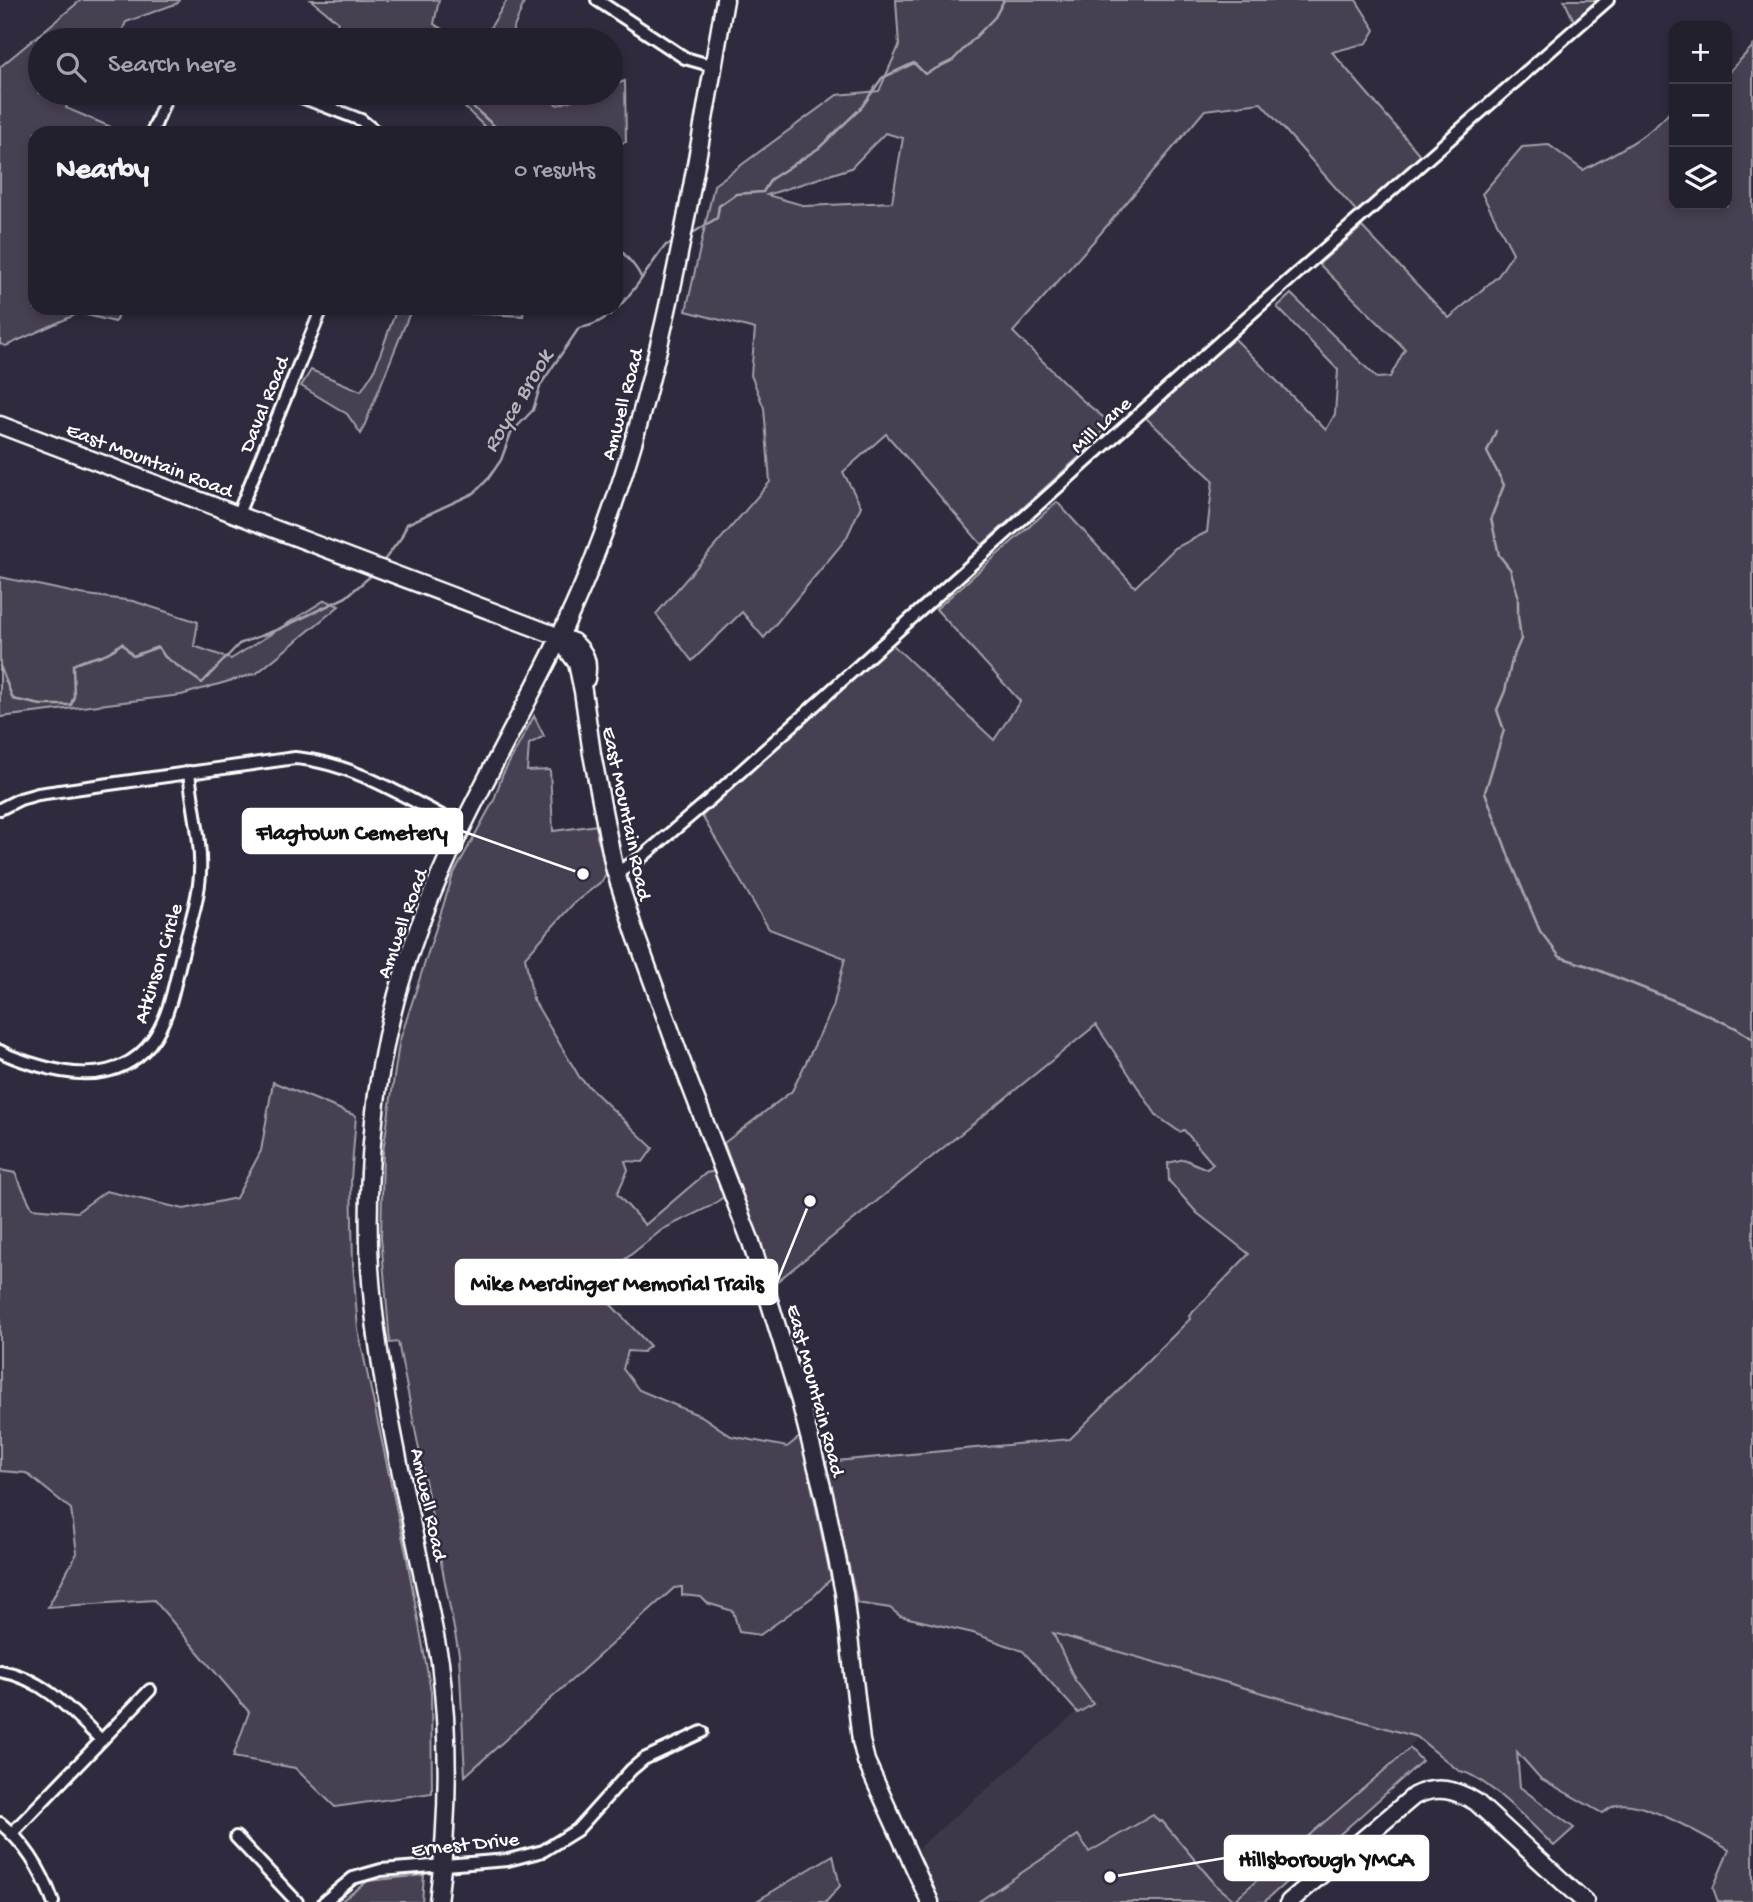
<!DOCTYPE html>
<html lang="en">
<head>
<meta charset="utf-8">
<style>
	:root { --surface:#23202e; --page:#2b2836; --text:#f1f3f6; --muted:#a3a3aa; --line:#403e4a }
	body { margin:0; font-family:"Gochi Hand",sans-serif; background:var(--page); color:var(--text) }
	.controls { position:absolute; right:21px; top:21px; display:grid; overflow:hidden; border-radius:14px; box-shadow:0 4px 10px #0003 }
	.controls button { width:63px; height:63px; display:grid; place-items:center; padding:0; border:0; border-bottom:2px solid var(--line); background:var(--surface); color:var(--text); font:35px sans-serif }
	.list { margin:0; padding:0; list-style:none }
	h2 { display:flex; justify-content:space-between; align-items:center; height:91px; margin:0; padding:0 28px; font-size:30px }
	h2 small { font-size:23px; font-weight:400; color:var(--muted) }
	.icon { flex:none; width:38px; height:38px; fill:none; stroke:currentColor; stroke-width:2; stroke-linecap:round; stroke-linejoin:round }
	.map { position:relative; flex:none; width:1753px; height:1902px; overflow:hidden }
	.search { position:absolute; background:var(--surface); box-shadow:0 4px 10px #0003; left:28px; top:28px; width:595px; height:77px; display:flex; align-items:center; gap:18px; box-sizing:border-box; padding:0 24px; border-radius:38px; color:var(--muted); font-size:26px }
	.panel { position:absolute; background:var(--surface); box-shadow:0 4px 10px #0003; left:28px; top:126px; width:595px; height:189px; border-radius:21px }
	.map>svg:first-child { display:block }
	.built { fill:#3c3749 }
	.green { fill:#464152; stroke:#a2a0a8; stroke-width:2; fill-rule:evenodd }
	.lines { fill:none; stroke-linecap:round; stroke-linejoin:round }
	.stream { stroke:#a7a6ad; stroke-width:2.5 }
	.street-casing { stroke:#fff; stroke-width:16 }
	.secondary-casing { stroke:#fff; stroke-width:21 }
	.street { stroke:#2f2a3d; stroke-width:10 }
	.secondary { stroke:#2f2a3d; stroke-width:16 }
	.labels { text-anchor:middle; stroke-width:5; stroke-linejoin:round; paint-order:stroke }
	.street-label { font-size:21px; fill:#fff; stroke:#2f2a3d }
	.water-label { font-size:23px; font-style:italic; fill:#b6b4bb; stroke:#2f2a3d }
	.leader { fill:none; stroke:#fff; stroke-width:2.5 }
	.callout-dot { fill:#fff; stroke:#2f2a3d; stroke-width:2.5 }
	.callout { fill:#fff; stroke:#fff; stroke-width:2.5 }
	.callout-label { font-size:23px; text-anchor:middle; font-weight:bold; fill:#111 }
</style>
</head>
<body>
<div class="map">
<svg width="1753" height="1902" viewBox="0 0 1753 1902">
	<rect width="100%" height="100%" fill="#2f2a3d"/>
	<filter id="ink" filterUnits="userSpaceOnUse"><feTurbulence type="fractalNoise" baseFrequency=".0143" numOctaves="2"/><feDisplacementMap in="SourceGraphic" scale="14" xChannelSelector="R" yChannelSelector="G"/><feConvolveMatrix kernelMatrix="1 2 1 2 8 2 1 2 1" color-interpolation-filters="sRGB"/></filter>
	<g filter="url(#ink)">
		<polygon class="built" points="1049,1629 1417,1739 1229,1902 1089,1852 1077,1836 978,1902 941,1902 918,1848 1086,1704"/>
		<g class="green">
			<polygon points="81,0 179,0 178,3 126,22 118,40 40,40 40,93 71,93 66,108 125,133 35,133 35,308 121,308 115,322 79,313 6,346 0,344 0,67"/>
			<polygon points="311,0 439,0 434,24 460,40 480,39 492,25 507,0 525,0 509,40 402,40 394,32 372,39 330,40 338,22"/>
			<path d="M896,0H1356L1375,30L1367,43L1332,52L1421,156L1358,213L1261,103L1205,110L1100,234L1013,332L1081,399L1109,422L1091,446L982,545L886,434L843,472L861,506L846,539L764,638L742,612L692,661L656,614L770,482L764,408L751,375L755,329L686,311L713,190L714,185L837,95L879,91L899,46ZM885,133L903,138L892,202L806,206L767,195L851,168Z"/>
			<polygon points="1564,0 1597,0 1574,21"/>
			<path d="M1753,46V1902H1718L1713,1888L1729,1850C1706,1837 1642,1799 1617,1805C1612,1806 1606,1811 1602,1813L1540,1778L1517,1752L1520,1787L1574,1828L1554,1846C1534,1827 1484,1774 1459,1771L1417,1737L1053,1633L1075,1680L1093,1704L1078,1713L1023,1651L973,1633L900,1616L890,1608L857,1603L826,1462L1070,1439L1190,1319L1189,1316L1249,1254L1197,1213L1169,1181L1168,1163L1184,1159L1207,1169L1213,1164L1184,1130L1180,1132L1157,1116L1096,1025L775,1283L724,1143L792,1091L833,1007L845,958L769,929L702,816L891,643L994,740L1020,701L936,609L1057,502L1135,587L1175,548L1207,532L1213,480L1146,418L1234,338L1326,430L1335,414L1338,370L1277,307L1291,294L1377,378L1390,377L1405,349L1319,264L1362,227L1449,318L1498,276L1513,253L1482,194L1522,147L1549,145L1583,170C1615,153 1651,136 1674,107V205H1727V70L1729,72Z"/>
			<polygon points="625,81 626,142 616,144 616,133 491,133 450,93 535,93 558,105 592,93 611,93 611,86"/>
			<polygon points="397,308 524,308 523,316 411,310 361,434 347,414 301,386 311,370 361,391 374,371"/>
			<polygon points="0,577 80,594 133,601 198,622 194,646 231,659 325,600 339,606 257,673 181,695 0,717"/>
			<polygon points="534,716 544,736 529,744 527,771 550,770 553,831 598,825 597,837 608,870 602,881 573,904 525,957 533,999 580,1078 653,1148 643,1162 625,1161 628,1170 617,1194 645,1225 706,1173 716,1171 725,1196 711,1206 663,1229 613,1269 617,1274 598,1291 650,1346 643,1352 628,1351 623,1369 639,1390 703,1417 731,1436 787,1447 801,1436 831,1579 814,1596 760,1635 739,1632 733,1611 707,1603 701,1597 682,1595 682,1587 674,1588 465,1776 459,1654 398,1342 390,1343 381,1237 383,1152 399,1043 453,875 494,800 502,776"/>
			<polygon points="273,1082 356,1116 351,1179 353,1264 358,1330 407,1558 431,1692 432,1793 335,1807 295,1768 233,1757 249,1712 154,1600 48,1607 77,1553 71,1509 26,1473 0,1471 0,1170 15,1173 32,1208 77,1212 106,1191 184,1209 236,1198 261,1151"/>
			<polygon points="1410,1748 1422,1761 1264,1902 978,1902 1078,1835 1089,1852 1153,1815 1159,1822 1162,1821 1216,1885 1234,1900"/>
			<polygon points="833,1855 840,1886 826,1902 755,1902"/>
			<polygon points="424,1875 422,1902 340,1902 368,1881"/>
		</g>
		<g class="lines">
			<g class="stream">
				<polyline points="462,93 471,105 502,133"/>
				<polyline points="691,234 717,218 719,206 736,194 763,192 771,179 819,148 861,108 882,78 914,63 925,74 953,60 995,17 1004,0"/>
				<path d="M616,244C624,256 635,263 641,277"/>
				<polyline points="1496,431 1487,452 1504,485 1491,518 1499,555 1510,569 1518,595 1518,616 1521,639 1512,660 1505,691 1497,710 1504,730 1485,792 1509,857 1540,931 1560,957 1588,966 1683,1004 1736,1028 1753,1039"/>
				<path d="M382,563L401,538L407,524L474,493L488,479L501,460L511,433L533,410L541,384L579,328C619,324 643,273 666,245L670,244"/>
				<path d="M0,666L13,699L41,705H71L74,696L73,665C94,655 104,659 122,643L133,656L158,647L165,657L202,683L239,644L279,629L346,597L373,574"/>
			</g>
			<g class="street-casing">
				<g id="street">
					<polyline points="597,0 685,58 713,66"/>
					<polyline points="291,93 361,120 377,133"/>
					<polyline points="152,133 168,93"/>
					<polyline points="238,514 322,308"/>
					<path d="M0,809L20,799L38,794L295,758C355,763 410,800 463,827"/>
					<polyline points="616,873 642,857 708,801 1254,311 1608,0"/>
					<path d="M0,1051C12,1058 26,1062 40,1066C87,1080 135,1077 160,1028C172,1005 176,976 183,951C189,926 199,899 200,873C202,843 192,803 189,772"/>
					<path d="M0,1671C43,1678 72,1711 101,1740"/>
					<path d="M0,1823C26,1844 42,1871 53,1902"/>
					<polyline points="12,1833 150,1690"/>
					<polyline points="236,1837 297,1902"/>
					<polyline points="324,1902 353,1878 381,1870 508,1860 543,1851 577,1830 631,1770 644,1759 702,1732"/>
				</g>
			</g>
			<g class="secondary-casing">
				<g id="secondary">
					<path d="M0,425L573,642C586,653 589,661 586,679"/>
					<polyline points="559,638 577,663 583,691 592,754 614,867 635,933 688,1079 751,1242 800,1401 825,1499 844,1593 861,1741 866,1761 930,1902"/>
					<path d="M438,1902C449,1820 450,1744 440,1662C416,1531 379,1401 370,1268C367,1219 369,1170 374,1121C381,1044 402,965 432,894C478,782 546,679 591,566C663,384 691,191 725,0"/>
					<path d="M1289,1902L1414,1796C1436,1785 1455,1789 1476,1802L1585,1902"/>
				</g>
			</g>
			<use href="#street" class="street"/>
			<use href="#secondary" class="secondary"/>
		</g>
	</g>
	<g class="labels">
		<g class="street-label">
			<text transform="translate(263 404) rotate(-68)" y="7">Daval Road</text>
			<text transform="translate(621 404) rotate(-75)" y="7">Amwell Road</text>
			<text transform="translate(1100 424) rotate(-42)" y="7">Mill Lane</text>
			<text transform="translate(150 459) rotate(21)" y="7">East Mountain Road</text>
			<text transform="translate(628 813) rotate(78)" y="7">East Mountain Road</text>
			<text transform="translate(401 923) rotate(-70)" y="7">Amwell Road</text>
			<text transform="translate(157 963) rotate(-73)" y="7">Atkinson Circle</text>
			<text transform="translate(817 1390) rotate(75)" y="7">East Mountain Road</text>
			<text transform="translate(430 1504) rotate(78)" y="7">Amwell Road</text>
			<text transform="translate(465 1843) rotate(-6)" y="7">Ernest Drive</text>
		</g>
		<g class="water-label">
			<text transform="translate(516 400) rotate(-59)" y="8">Royce Brook</text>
		</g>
	</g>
	<path class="leader" d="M583 874L462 831M810 1201L777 1282M1110 1877L1225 1858"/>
	<g class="callout-dot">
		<circle cx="583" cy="874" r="7"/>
		<circle cx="810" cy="1201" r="7"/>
		<circle cx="1110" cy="1877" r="7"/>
	</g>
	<g class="callout">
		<rect x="243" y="809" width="219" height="44" rx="7"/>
		<rect x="456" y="1260" width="321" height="44" rx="7"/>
		<rect x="1225" y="1836" width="203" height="44" rx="7"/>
	</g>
	<g class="callout-label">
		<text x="352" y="839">Flagtown Cemetery</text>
		<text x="617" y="1290">Mike Merdinger Memorial Trails</text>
		<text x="1326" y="1866">Hillsborough YMCA</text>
	</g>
</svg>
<div class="controls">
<button>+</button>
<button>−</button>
<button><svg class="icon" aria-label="layers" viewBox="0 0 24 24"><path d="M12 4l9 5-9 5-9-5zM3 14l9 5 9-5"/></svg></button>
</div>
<div class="search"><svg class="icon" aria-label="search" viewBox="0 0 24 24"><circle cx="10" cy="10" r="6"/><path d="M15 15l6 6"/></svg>Search here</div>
<section class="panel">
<h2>Nearby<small>0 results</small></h2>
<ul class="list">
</ul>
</section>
</div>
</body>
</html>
